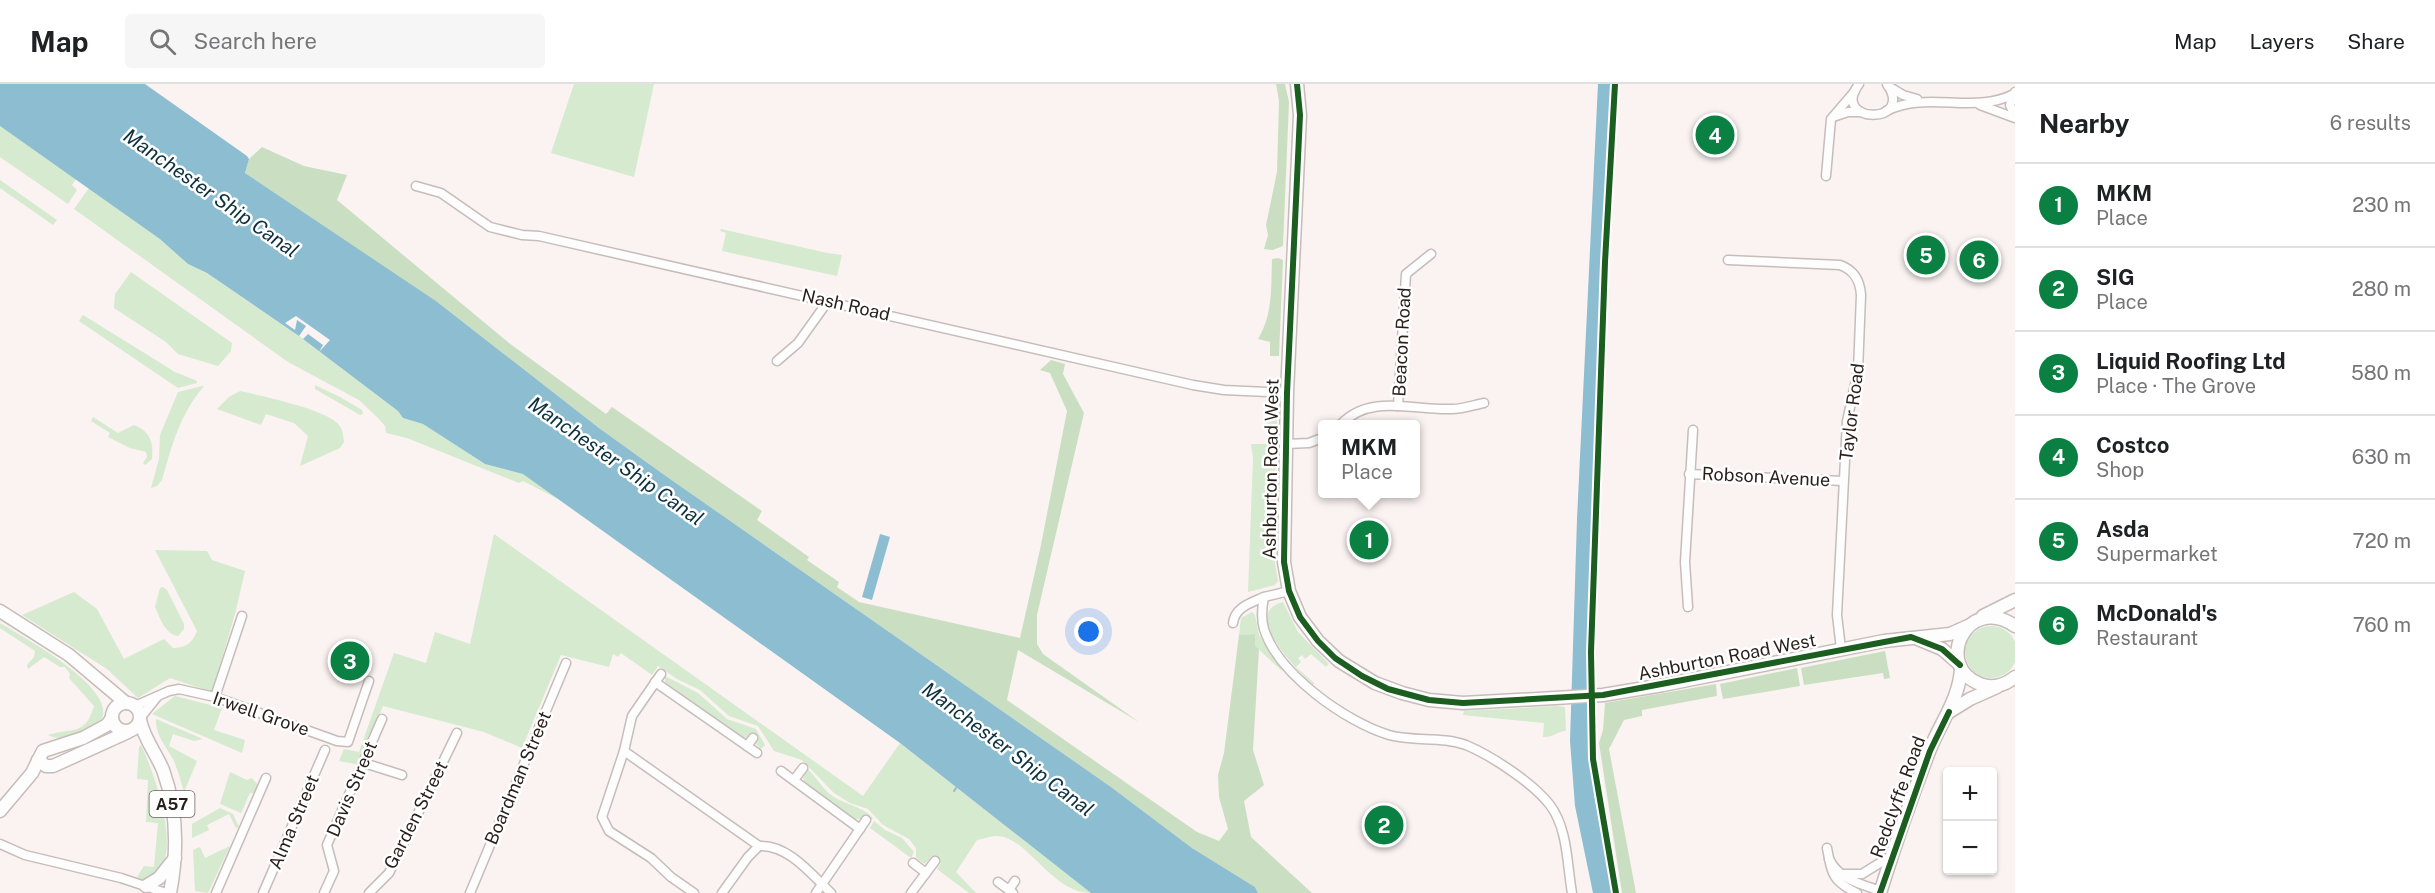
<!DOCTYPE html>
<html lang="en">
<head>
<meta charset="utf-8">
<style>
	:root { --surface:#fff; --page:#f6f6f6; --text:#202124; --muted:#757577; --line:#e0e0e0; --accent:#0b8043 }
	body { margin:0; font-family:"Public Sans",sans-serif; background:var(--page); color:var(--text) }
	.controls { position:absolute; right:18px; bottom:18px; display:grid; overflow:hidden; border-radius:6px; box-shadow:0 2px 4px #0004 }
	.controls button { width:54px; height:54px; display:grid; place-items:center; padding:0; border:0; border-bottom:2px solid var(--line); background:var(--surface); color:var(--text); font:30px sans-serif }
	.you { position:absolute; left:1089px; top:548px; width:21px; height:21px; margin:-15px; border:4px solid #fff; border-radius:50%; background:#1a73e8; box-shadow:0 0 0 9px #1a73e833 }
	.badge { display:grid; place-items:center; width:39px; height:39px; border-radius:50%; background:var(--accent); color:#fff; font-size:20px; font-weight:700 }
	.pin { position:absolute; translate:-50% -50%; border:3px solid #fff; box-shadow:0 2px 6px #0006 }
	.popup { position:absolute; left:1318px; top:336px; width:102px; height:78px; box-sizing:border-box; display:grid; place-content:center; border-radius:6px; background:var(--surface); filter:drop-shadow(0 2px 4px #0005); font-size:20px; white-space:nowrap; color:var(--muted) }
	.popup b { font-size:22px; color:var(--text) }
	.popup::after { content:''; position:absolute; left:50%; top:100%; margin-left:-12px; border:12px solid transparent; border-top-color:var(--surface) }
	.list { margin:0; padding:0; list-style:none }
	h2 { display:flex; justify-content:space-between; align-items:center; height:78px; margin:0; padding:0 24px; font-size:26px }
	h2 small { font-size:20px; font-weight:400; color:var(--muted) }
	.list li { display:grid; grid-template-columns:39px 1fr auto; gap:18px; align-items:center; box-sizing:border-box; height:84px; padding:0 24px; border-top:2px solid var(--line) }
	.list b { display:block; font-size:22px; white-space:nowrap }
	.list p { margin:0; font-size:20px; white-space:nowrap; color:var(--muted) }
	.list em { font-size:20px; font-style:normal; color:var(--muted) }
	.icon { flex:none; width:33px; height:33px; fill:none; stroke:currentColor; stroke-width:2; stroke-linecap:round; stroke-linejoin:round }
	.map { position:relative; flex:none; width:2015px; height:809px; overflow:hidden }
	header { display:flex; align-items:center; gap:36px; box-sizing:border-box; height:84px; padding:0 30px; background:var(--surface); border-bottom:2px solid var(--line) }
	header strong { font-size:28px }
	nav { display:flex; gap:33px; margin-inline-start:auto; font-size:21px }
	.search { width:420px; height:54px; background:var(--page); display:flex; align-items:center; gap:15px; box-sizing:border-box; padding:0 21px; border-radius:6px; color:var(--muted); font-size:22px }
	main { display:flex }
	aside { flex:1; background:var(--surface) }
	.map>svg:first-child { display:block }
	.green { fill:#d5eace }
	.forest { fill:#cadfc2 }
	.water { fill:#8dbdd1 }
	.pier { fill:#faf3f1 }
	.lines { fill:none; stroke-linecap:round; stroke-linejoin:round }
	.stream { stroke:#8dbdd1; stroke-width:2 }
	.minor-casing { stroke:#c6bdba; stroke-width:11 }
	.secondary-casing { stroke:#c6bdba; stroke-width:15 }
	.primary-casing { stroke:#c6bdba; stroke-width:15 }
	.minor { stroke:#fefdfd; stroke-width:8 }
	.secondary { stroke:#fefdfd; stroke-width:12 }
	.primary { stroke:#fefdfd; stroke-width:12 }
	.cycleway-casing { stroke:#fff; stroke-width:10 }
	.cycleway { stroke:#1b5e20; stroke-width:6 }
	.labels { text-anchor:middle; stroke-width:5; stroke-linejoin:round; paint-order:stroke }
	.shield { fill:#fff; stroke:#69625f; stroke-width:1.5 }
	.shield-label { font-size:16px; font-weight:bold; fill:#291f1a }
	.street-label { font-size:18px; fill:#291f1a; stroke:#fff }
	.water-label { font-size:20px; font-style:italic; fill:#0e313e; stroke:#fff }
</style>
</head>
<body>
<header>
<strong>Map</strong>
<div class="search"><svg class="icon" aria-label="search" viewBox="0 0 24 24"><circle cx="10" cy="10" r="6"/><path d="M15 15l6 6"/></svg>Search here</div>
<nav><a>Map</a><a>Layers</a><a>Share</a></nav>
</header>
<main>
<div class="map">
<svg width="2015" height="809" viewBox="0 0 2015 809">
	<rect width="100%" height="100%" fill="#faf3f1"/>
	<g class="green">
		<polygon points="574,0 654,0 634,93 551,69"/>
		<polygon points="0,42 76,95 72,101 77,106 68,120 0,73"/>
		<polygon points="0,96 57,136 53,141 0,104"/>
		<polygon points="89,104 161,155 188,180 207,189 299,252 398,327 403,334 423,340 485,380 523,389 562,417 523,397 519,399 407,354 386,349 385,342 379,335 359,316 288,278 74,125"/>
		<polygon points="721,145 827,169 842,171 837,192 722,167 726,149 720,147"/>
		<polygon points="131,188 232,259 231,267 218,282 178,270 166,258 114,224 115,210"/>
		<polygon points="83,231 175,288 197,297 197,299 178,304 79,237"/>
		<polygon points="315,301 340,313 362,326 363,330 360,331 315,305"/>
		<path d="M202,302H204C180,330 172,361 162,396L157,402L151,404L159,375L160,351L178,308Z"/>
		<path d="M240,307C262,312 325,325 338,340C343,345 343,351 344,358L340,364L300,382L308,352L294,339L266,330L261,341L217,325L229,313Z"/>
		<polygon points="1268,316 1274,318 1277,323 1275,479 1278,497 1275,501 1248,508 1253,374 1251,360 1267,360"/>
		<path d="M93,333L118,349L134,341C150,347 154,359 152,375L145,381L143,379L147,373L146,368L130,364L108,353L110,349L91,337Z"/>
		<path d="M494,450L863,712L900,659L1091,809C1051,809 1028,752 996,752C990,752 983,755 977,756L956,788L976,809H969L937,785L941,779L932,772L925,780L916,774V764L909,755L883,741L868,725L850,719L834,709L802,676L774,667L758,642L729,632L700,606L677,595L658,582L652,591L621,569L618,573L613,570L609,583L561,571L522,664L484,648L383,622L362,676L355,680L339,677L344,665L359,668L394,569L426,579L435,548L470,560Z"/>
		<path d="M155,466L207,467L212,476L245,487L235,530L212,608L170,594L138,614L107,585L22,531L74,508L97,525L124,575L164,555L173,564C186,564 192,559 197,547Z"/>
		<path d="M163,503L167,506L184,540V545L178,552C165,550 160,534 155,523L160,504Z"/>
		<path d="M1283,518L1298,548L1329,580L1326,583L1311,570L1305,575L1302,571L1298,574L1301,578L1296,583L1314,599L1313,601C1299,588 1239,529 1283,518Z"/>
		<polygon points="1252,528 1255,531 1259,551 1283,588 1255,562 1255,550 1239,551 1241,534"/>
		<path d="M0,539C23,553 116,603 102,635C89,646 64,660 48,651C72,643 85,653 94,622L69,594L70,590L65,583H60L44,573L28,585L27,581L34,573L35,567L0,544Z"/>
		<circle cx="1991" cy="568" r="26"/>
		<polygon points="665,592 698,609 727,635 756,645 765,661 761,665 756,660 757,655 750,650 746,654 741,653 670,602 665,598"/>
		<polygon points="175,612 222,624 214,646 245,656 242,669 152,630"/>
		<path d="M1557,622L1565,623L1566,647C1557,647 1553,654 1543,653L1544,639L1463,631L1464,627Z"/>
		<path d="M156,635L203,655L194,657L173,650L169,662L197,677L184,708C181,697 178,686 173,675C166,662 155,651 156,635Z"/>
		<path d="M141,661C154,688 177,755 162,782C158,790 152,793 145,797L137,793L144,782L154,783L158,739L146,738L148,696L137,695L139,663Z"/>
		<path d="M808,685C816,693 821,703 831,711C843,720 862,722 873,734L871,736L864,732L861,735H855L805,699L803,693Z"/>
		<polygon points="230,688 247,696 252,694 258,701 256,709 250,709 241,729 220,720"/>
		<polygon points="220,724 233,730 239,743 236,744 229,730 207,741 209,746 192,754 192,740"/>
		<polygon points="874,737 885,746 902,754 914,768 911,774 870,744"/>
		<polygon points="230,762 208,809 195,807 193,766 200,763 205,774"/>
	</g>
	<g class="forest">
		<polygon points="1276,0 1285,0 1289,18 1283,162 1273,166 1264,165 1268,151 1266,141 1277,88 1279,17"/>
		<polygon points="262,63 304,82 347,91 337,116 509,259 606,330 612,323 762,427 757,436 809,473 807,476 839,498 837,503 859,518 1020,554 1041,461 1067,327 1050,289 1040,286 1051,276 1065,280 1063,290 1084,329 1037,531 1037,560 1043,570 1139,638 1018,566 1007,616 1197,748 1219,757 1228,745 1219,713 1218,691 1224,669 1239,551 1255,550 1255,562 1259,565 1253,666 1264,701 1244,717 1251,753 1312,809 1258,809 1255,803 1192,764 1111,703 663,390 599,344 436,217 245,89 249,75"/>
		<path d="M1278,174L1283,176L1279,272H1270V258L1258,255C1273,231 1271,203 1272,175Z"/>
		<polygon points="1885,567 1890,594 1884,595 1883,589 1804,601 1801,584"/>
		<polygon points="1797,584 1800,602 1723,615 1720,600"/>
		<polygon points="1716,600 1717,612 1642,626 1642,632 1624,636 1609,665 1636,809 1622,809 1599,659 1603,646 1605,619"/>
	</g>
	<g class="water">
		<polygon points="0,0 145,0 247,72 249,75 245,89 436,217 599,344 663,390 1111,703 1192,764 1255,803 1258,809 1091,809 900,659 523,390 485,380 423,340 403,334 398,327 299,252 207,189 188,180 160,155 0,42"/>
		<polygon points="1598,0 1612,0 1595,384 1590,657 1594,710 1612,809 1593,809 1575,722 1570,657 1577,435"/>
		<polygon points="880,450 890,453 872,516 862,513"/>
	</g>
	<polygon class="pier" points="296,232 330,256 319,268 323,261 308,250 303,255 299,252 306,242 297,236 295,246 285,239"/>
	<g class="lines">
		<polyline class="stream" points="954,707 956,704"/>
		<g class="minor-casing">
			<g id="minor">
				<path d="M1859,0C1829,40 1916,42 1887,0"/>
				<polyline points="1888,2 1903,11 1917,15"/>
				<polyline points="2015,8 2010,21 2015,33"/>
				<polyline points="1980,21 2015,34"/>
				<path d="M1886,27C1929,6 1972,31 2014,10"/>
				<polyline points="1833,33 1848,28 1861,28"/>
				<polyline points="1826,92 1831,35 1855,7"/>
				<polyline points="416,102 441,109 490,143 522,151 539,152 1193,301 1224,306 1287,309"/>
				<path d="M1728,176L1840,181C1854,186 1860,196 1861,211L1858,287L1847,337L1837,531L1841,565"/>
				<polyline points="777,277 798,259 828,217"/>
				<polyline points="1398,322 1406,190 1431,170"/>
				<path d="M1341,340C1371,309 1414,327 1452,325C1463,325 1474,321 1484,319"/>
				<polyline points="1286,360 1309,359 1322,354"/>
				<polyline points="1689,390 1843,397"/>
				<path d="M1289,507L1264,513C1262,523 1261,535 1264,545C1278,590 1346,638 1389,651C1414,658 1442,652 1466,661C1492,672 1533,699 1550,721C1568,745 1567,781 1572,809"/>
				<polyline points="1688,523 1685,478 1693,346"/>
				<path d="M1233,539C1235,523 1251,519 1264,513"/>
				<polyline points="661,590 632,632 624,667 602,733 609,747 651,774 671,793 694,809"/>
				<polyline points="655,598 757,669"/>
				<polyline points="215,613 242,532"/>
				<polyline points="135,622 169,607 179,605 215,613 337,657 348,658 369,597"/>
				<polyline points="141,633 157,613"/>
				<polyline points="747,662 753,654"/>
				<path d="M624,667L759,762C788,760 812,791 831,809"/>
				<polyline points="364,679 402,691"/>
				<polyline points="781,687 860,745"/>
				<polyline points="794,696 803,684"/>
				<polyline points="0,760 25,771 121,794 166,809"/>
				<path d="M1827,764C1832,790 1832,797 1857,809"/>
				<path d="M1829,775C1840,796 1860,800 1881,807"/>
				<polyline points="913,779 926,789"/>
				<polyline points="1843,790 1862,790 1891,772"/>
				<polyline points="998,798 1013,809"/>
				<polyline points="1009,806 1015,797"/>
				<polyline points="216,809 266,694"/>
				<polyline points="263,809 325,666"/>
				<polyline points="324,809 334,787 327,761 382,635"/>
				<polyline points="369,809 389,789 457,649"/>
				<polyline points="470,809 566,579"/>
				<polyline points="722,809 748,773 759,762"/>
				<polyline points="816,809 866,736"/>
				<polyline points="911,809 935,777"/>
			</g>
		</g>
		<g class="secondary-casing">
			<g id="secondary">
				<polyline points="1297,0 1300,31 1287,309 1284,478 1289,507 1300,533 1318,557 1339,577 1375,599 1402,609 1429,616 1463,619 1555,614 1603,611 1663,601 1884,557 1950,550 1968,542"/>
				<polyline points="1983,532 2015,516"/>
				<path d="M2015,542C1967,509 1933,582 1980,600C1993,605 2005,601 2015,593"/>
				<polyline points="1918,555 1942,565 1959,580"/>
				<polyline points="1949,628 1970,615 1997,603"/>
				<path d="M1880,809C1895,761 1912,712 1930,665C1941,638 1960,613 1961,584"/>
			</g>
		</g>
		<g class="primary-casing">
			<g id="primary">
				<polyline points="0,527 69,571 126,619"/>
				<circle cx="126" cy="633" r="14"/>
				<path d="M140,636C144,655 156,669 163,686C178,727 178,767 170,809"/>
				<polyline points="38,676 46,682 53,682 128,648"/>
				<polyline points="0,727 32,689 43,667 83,654 107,641 112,634"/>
				<polyline points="146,802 159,794 175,774"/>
			</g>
		</g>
		<use href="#minor" class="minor"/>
		<use href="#secondary" class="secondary"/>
		<use href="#primary" class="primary"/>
		<g class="cycleway-casing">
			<g id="cycleway">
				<polyline points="1297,0 1300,31 1287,309 1284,478 1289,507 1300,533 1318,557 1335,574 1362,592 1388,605 1429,616 1463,619 1603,611 1911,553 1942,565 1960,581"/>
				<polyline points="1615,0 1605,178 1591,568 1593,675 1616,809"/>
				<polyline points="1880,809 1930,667 1949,628"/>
			</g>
		</g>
		<use href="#cycleway" class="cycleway"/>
	</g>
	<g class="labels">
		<rect class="shield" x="149.5" y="707" width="45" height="26" rx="4.5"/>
		<g class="shield-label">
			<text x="172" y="726">A57</text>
		</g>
		<g class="street-label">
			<text transform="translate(846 221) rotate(13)" y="6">Nash Road</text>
			<text transform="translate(1402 258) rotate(-87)" y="6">Beacon Road</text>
			<text transform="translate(1852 328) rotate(-83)" y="6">Taylor Road</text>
			<text transform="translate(1271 385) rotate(-89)" y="6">Ashburton Road West</text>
			<text transform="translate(1766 393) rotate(3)" y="6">Robson Avenue</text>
			<text transform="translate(1727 573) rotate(-11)" y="6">Ashburton Road West</text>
			<text transform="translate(261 630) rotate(19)" y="6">Irwell Grove</text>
			<text transform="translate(518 694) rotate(-67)" y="6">Boardman Street</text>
			<text transform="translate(352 705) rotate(-67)" y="6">Davis Street</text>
			<text transform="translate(1898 713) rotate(-70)" y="6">Redclyffe Road</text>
			<text transform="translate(416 731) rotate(-63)" y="6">Garden Street</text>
			<text transform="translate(294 738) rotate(-67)" y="6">Alma Street</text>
		</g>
		<g class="water-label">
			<text transform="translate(211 109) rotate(35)" y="7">Manchester Ship Canal</text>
			<text transform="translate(616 377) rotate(35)" y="7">Manchester Ship Canal</text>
			<text transform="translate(1008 665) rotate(37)" y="7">Manchester Ship Canal</text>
		</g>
	</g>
</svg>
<div class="controls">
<button>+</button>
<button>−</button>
</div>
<div class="you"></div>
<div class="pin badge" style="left:1369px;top:456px">1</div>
<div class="popup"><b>MKM</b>Place</div>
<div class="pin badge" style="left:1384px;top:741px">2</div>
<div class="pin badge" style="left:350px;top:577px">3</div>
<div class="pin badge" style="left:1715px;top:51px">4</div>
<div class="pin badge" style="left:1926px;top:171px">5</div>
<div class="pin badge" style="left:1979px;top:176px">6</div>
</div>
<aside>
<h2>Nearby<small>6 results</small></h2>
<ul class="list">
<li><span class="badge">1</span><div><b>MKM</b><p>Place</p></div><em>230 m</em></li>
<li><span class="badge">2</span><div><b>SIG</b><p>Place</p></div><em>280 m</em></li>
<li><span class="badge">3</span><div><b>Liquid Roofing Ltd</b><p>Place · The Grove</p></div><em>580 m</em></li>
<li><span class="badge">4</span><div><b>Costco</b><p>Shop</p></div><em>630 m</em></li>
<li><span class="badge">5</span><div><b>Asda</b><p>Supermarket</p></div><em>720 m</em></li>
<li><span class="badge">6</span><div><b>McDonald's</b><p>Restaurant</p></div><em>760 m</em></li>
</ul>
</aside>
</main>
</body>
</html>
